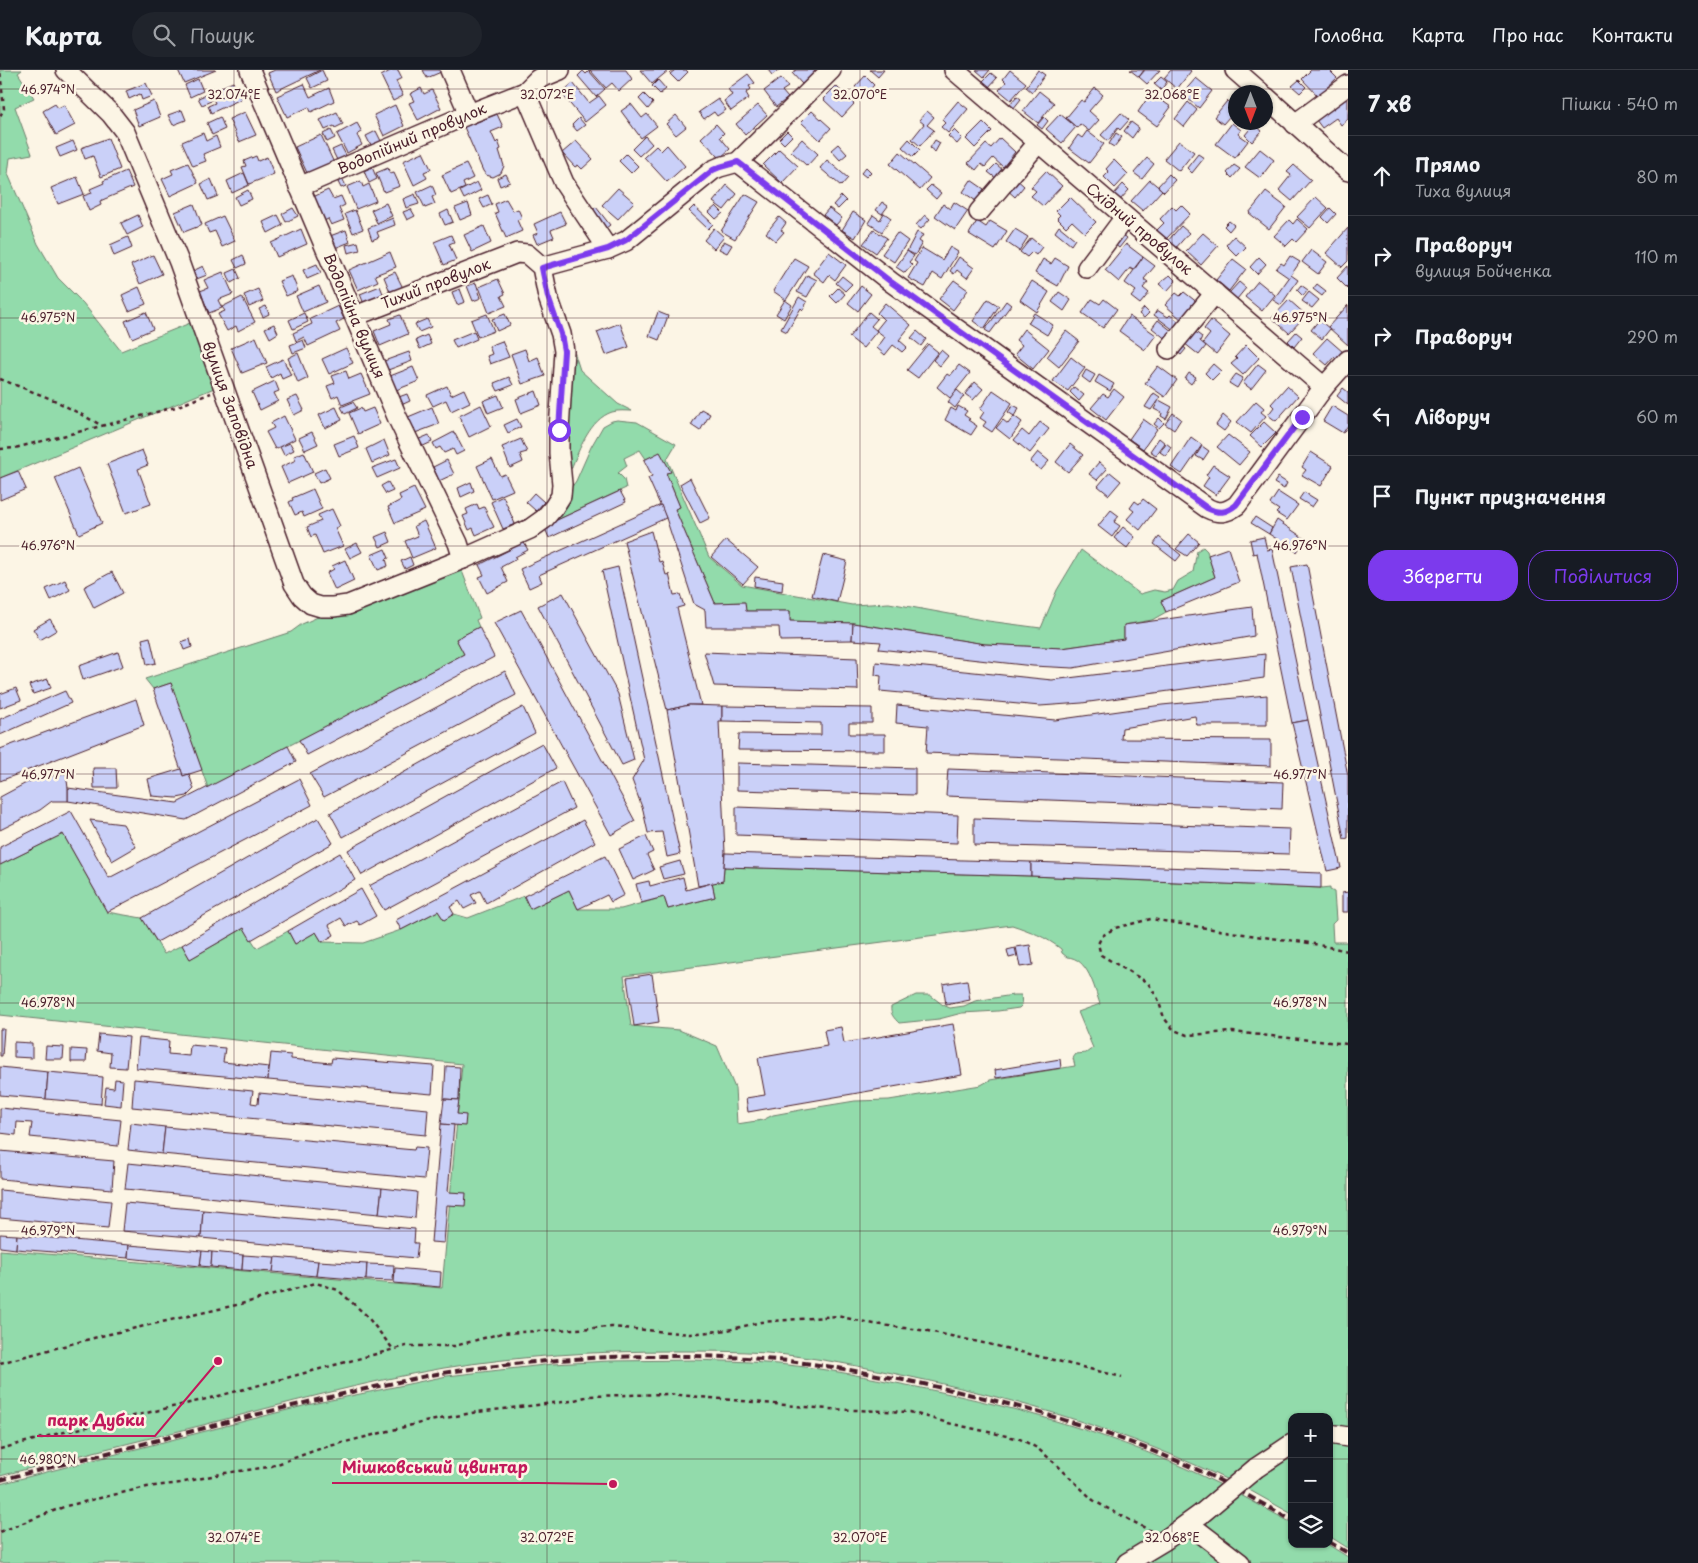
<!DOCTYPE html>
<html lang="uk">
<head>
<meta charset="utf-8">
<style>
	:root { --surface:#171b24; --page:#20242c; --text:#f1f3f6; --muted:#9ea1a6; --line:#363941; --accent:#7c3aed }
	body { margin:0; font-family:"Playpen Sans",sans-serif; background:var(--page); color:var(--text) }
	.controls { position:absolute; right:15px; bottom:15px; display:grid; overflow:hidden; border-radius:10px; box-shadow:0 1px 4px #0004 }
	.controls button { width:45px; height:45px; display:grid; place-items:center; padding:0; border:0; border-bottom:1px solid var(--line); background:var(--surface); color:var(--text); font:25px sans-serif }
	.compass { position:absolute; left:1228px; top:15px; width:45px; height:45px; border-radius:50%; background:var(--surface); box-shadow:0 1px 4px #0004; rotate:180deg }
	.stop { position:absolute; width:15px; height:15px; margin:-11px; border:4px solid #7c3aed; border-radius:50%; background:#fff }
	.stop.end { background:#7c3aed; border-color:#fff; box-shadow:0 1px 5px #0008 }
	.list { margin:0; padding:0; list-style:none }
	h2 { display:flex; justify-content:space-between; align-items:center; height:65px; margin:0; padding:0 20px; font-size:21px }
	h2 small { font-size:16px; font-weight:400; color:var(--muted) }
	.list li { display:grid; grid-template-columns:32px 1fr auto; gap:15px; align-items:center; box-sizing:border-box; height:80px; padding:0 20px; border-top:1px solid var(--line) }
	.list b { display:block; font-size:19px; white-space:nowrap }
	.list p { margin:0; font-size:16px; white-space:nowrap; color:var(--muted) }
	.list em { font-size:16px; font-style:normal; color:var(--muted) }
	.actions { display:flex; gap:10px; padding:15px 20px }
	.actions a { flex:1; padding:11px 0; border:1px solid var(--accent); border-radius:20px; text-align:center; font-size:18px; color:var(--accent) }
	.actions .main { background:var(--accent); color:#fff }
	.icon { flex:none; width:28px; height:28px; fill:none; stroke:currentColor; stroke-width:2; stroke-linecap:round; stroke-linejoin:round }
	.map { position:relative; flex:none; width:1348px; height:1493px; overflow:hidden }
	header { display:flex; align-items:center; gap:30px; box-sizing:border-box; height:70px; padding:0 25px; background:var(--surface); border-bottom:1px solid var(--line) }
	header strong { font-size:24px }
	nav { display:flex; gap:28px; margin-inline-start:auto; font-size:18px }
	.search { width:350px; height:45px; background:var(--page); display:flex; align-items:center; gap:12px; box-sizing:border-box; padding:0 18px; border-radius:28px; color:var(--muted); font-size:19px }
	main { display:flex }
	aside { flex:1; background:var(--surface) }
	.map>svg:first-child { display:block }
	.green { fill:#92dbab; stroke:#6e7d6b; fill-rule:evenodd }
	.building { fill:#cad0f8; stroke:#4a1f2b }
	.lines { fill:none; stroke-linecap:round; stroke-linejoin:round }
	.minor-casing { stroke:#4a1f2b; stroke-width:22 }
	.path { stroke:#4a1f2b; stroke-width:2.5; stroke-dasharray:4 4; stroke-linecap:butt }
	.minor { stroke:#fcf5e5; stroke-width:19 }
	.rail { stroke:#4a1f2b; stroke-width:4; stroke-dasharray:8 4; stroke-linecap:butt }
	.minor-bridge-casing { stroke:#4a1f2b; stroke-width:22; stroke-linecap:butt }
	.minor-bridge { stroke:#fcf5e5; stroke-width:19 }
	.route { stroke:#7c3aed; stroke-width:6 }
	.ticks { fill:none; stroke:#4a1f2b; stroke-width:1; stroke-opacity:0.45 }
	.labels { text-anchor:middle; stroke-width:5; stroke-linejoin:round; paint-order:stroke }
	.street-label { font-size:15px; fill:#4a1f2b; stroke:#fcf5e5 }
	.ticks-label { font-size:12px; text-anchor:middle; fill:#4a1f2b; stroke:#fcf5e5; stroke-width:5; stroke-linejoin:round; paint-order:stroke }
	.leader { fill:none; stroke:#c2185b; stroke-width:2 }
	.callout-dot { fill:#c2185b; stroke:#fcf5e5; stroke-width:2 }
	.callout-label { font-size:16px; text-anchor:middle; font-weight:bold; fill:#c2185b; stroke:#fcf5e5; stroke-width:5; stroke-linejoin:round; paint-order:stroke }
</style>
</head>
<body>
<header>
<strong>Карта</strong>
<div class="search"><svg class="icon" aria-label="search" viewBox="0 0 24 24"><circle cx="10" cy="10" r="6"/><path d="M15 15l6 6"/></svg>Пошук</div>
<nav><a>Головна</a><a>Карта</a><a>Про нас</a><a>Контакти</a></nav>
</header>
<main>
<div class="map">
<svg width="1348" height="1493" viewBox="0 0 1348 1493">
	<rect width="100%" height="100%" fill="#fcf5e5"/>
	<filter id="ink" filterUnits="userSpaceOnUse"><feTurbulence type="fractalNoise" baseFrequency=".02" numOctaves="2"/><feDisplacementMap in="SourceGraphic" scale="10" xChannelSelector="R" yChannelSelector="G"/><feConvolveMatrix kernelMatrix="1 2 1 2 8 2 1 2 1" color-interpolation-filters="sRGB"/></filter>
	<g filter="url(#ink)">
		<g class="green">
			<polygon points="0,0 22,0 18,3 34,28 15,37 32,84 10,88 8,104 38,174 58,208 83,233 121,281 195,251 219,316 0,408"/>
			<path d="M571,272L580,300L618,334L632,341C626,341 618,340 612,342C590,349 579,380 571,399L568,402H565Z"/>
			<polygon points="617,350 637,352 676,374 667,389 709,487 742,515 852,535 889,533 988,551 1041,558 1057,520 1081,480 1140,524 1154,520 1165,522 1173,520 1178,511 1193,502 1197,481 1203,477 1207,481 1215,507 1161,531 1166,542 1152,550 1124,555 1124,569 1062,578 985,574 853,553 790,551 790,541 746,541 744,532 715,533 675,439 680,437 666,403 670,402 660,383 646,389 640,380 624,388 627,396 618,403 624,409 626,418 544,456 576,411 591,377 603,356 612,351"/>
			<polygon points="460,499 462,501 480,548 476,550 479,557 456,569 464,584 208,718 171,613 153,619 145,609 291,562 302,554 318,547 339,544"/>
			<path d="M63,764L107,842L142,848L164,884L182,875L190,889L244,858L257,878L288,861L295,874L316,862L322,872L363,873L401,860L438,841L444,850L454,844L468,848L524,826L530,839L569,820L578,839H621L664,827L668,839L715,827L712,813L723,811L724,797L1031,806L1321,818L1330,817V820L1334,822L1336,850L1332,854L1333,872H1348V1360L1329,1358V1347H1292V1367L1230,1411C1129,1362 1021,1330 911,1307C864,1297 815,1287 767,1283C735,1281 703,1281 672,1281C595,1281 520,1286 444,1298C363,1312 283,1334 203,1355C135,1372 67,1388 0,1406V1180L442,1218L462,994L0,945V795ZM1012,855C1030,861 1046,867 1061,879L1062,883L1067,887C1088,888 1094,917 1100,934L1078,942L1093,978L1086,983L1076,984L1073,988L1075,996L990,1010L981,1015L889,1030L855,1031L806,1039L773,1045L763,1050L737,1054L735,1018L717,976L679,960L631,956L624,906Z"/>
			<path d="M916,925H930L943,935L950,938L964,936L975,931L1013,925H1021L1022,935L1019,938L998,941L962,943L939,949L899,953C894,948 890,944 891,937Z"/>
			<path d="M693,1290C717,1291 741,1291 765,1293C809,1296 853,1304 896,1313C1008,1334 1121,1365 1223,1416L1164,1463L1114,1493H0V1414L307,1335L447,1306L553,1294L610,1291Z"/>
			<polygon points="1329,1370 1348,1372 1348,1478 1329,1466"/>
			<polygon points="1292,1381 1292,1444 1244,1417"/>
			<polygon points="1237,1423 1292,1453 1292,1474 1327,1474 1348,1487 1348,1493 1249,1493 1208,1461 1207,1454 1208,1447"/>
			<polygon points="1185,1469 1196,1470 1228,1493 1140,1493 1174,1473"/>
		</g>
		<g class="building">
			<polygon points="178,0 216,0 184,13"/>
			<polygon points="275,0 320,0 276,21 268,3"/>
			<polygon points="322,0 327,11 312,18 307,8"/>
			<polygon points="392,0 398,0 402,8 396,11 403,26 393,31 381,6"/>
			<polygon points="423,0 440,0 441,2 427,8"/>
			<polygon points="590,0 626,0 632,9 619,21 612,13 606,18"/>
			<polygon points="640,0 669,0 652,14"/>
			<polygon points="675,0 686,0 688,2 678,12 670,4"/>
			<polygon points="768,0 779,0 772,5"/>
			<polygon points="796,0 818,0 802,14 792,3"/>
			<polygon points="870,0 884,0 878,7"/>
			<polygon points="976,0 990,0 984,7"/>
			<polygon points="1010,0 1026,13 1011,30 999,20 1006,12 1003,9"/>
			<polygon points="1038,0 1045,5 1032,22 1026,17"/>
			<polygon points="1130,0 1144,0 1139,7"/>
			<polygon points="1145,0 1160,0 1147,14 1139,7"/>
			<polygon points="1171,0 1190,0 1191,1 1177,19 1164,8"/>
			<polygon points="1311,0 1329,0 1337,8 1318,26 1302,9"/>
			<polygon points="583,1 586,4 589,1 605,19 596,27 578,6"/>
			<polygon points="991,3 997,8 988,18 982,12"/>
			<polygon points="748,4 755,13 749,16 751,19 746,23 749,28 731,41 724,31 732,25 728,19"/>
			<polygon points="865,6 874,15 864,26 855,17"/>
			<polygon points="1161,7 1167,12 1161,20 1154,14"/>
			<polygon points="781,8 788,17 782,21 788,28 776,37 764,21"/>
			<polygon points="1196,8 1212,21 1199,38 1182,24"/>
			<polygon points="198,9 203,21 190,27 185,15"/>
			<polygon points="658,10 666,19 660,24 652,16"/>
			<polygon points="1299,10 1306,17 1300,23 1292,16"/>
			<polygon points="233,12 241,29 211,43 208,36 215,33 210,22"/>
			<polygon points="146,13 152,26 142,30 140,24 129,29 126,21"/>
			<polygon points="573,13 589,33 599,26 606,35 585,52 561,23"/>
			<polygon points="304,14 310,27 329,18 334,31 311,42 309,37 287,47 277,26"/>
			<polygon points="836,16 854,34 842,47 823,29"/>
			<polygon points="421,18 424,24 432,20 441,38 418,50 409,33 414,31 410,24"/>
			<polygon points="1095,18 1103,25 1089,41 1099,50 1089,61 1080,54 1077,58 1066,48 1081,30 1084,32"/>
			<polygon points="1039,21 1054,33 1038,53 1023,41"/>
			<polygon points="1151,23 1171,37 1157,56 1138,42"/>
			<polygon points="208,24 211,31 202,35 198,28"/>
			<polygon points="644,24 653,33 648,39 639,29"/>
			<polygon points="1348,25 1348,49 1341,55 1336,48 1322,58 1316,50"/>
			<polygon points="1017,26 1021,29 1013,39 1009,35"/>
			<polygon points="718,29 726,40 717,46 714,42 704,49 699,42"/>
			<polygon points="154,31 160,47 139,56 133,40"/>
			<polygon points="958,31 968,39 948,63 941,57 945,53 942,50"/>
			<polygon points="1227,31 1236,39 1223,54 1214,47"/>
			<polygon points="1188,32 1197,40 1184,57 1175,49"/>
			<polygon points="55,34 58,38 64,35 75,55 56,65 43,41"/>
			<polygon points="631,34 642,48 647,44 657,56 641,68 621,41"/>
			<polygon points="395,35 404,56 384,66 374,45"/>
			<polygon points="758,35 767,45 745,65 736,54"/>
			<polygon points="182,40 186,50 173,55 168,45"/>
			<polygon points="812,41 831,58 820,70 801,52"/>
			<polygon points="927,41 934,47 927,55 934,60 920,76 912,69 924,54 919,50"/>
			<polygon points="245,42 256,65 239,72 229,49"/>
			<polygon points="337,42 343,54 335,58 334,56 325,60 320,50"/>
			<polygon points="1121,43 1129,50 1120,60 1118,58 1108,71 1101,65"/>
			<polygon points="497,44 503,57 491,62 496,73 498,71 501,79 499,80 504,96 501,103 493,107 486,105 483,101 464,57"/>
			<polygon points="1060,44 1076,57 1062,73 1046,59"/>
			<polygon points="676,45 686,57 676,65 666,54"/>
			<polygon points="220,47 225,59 212,65 207,53"/>
			<polygon points="1044,47 1048,51 1042,59 1037,55"/>
			<polygon points="579,48 585,55 577,61 572,55"/>
			<polygon points="983,52 992,61 975,78 966,69"/>
			<polygon points="1131,52 1139,58 1132,68 1124,61"/>
			<polygon points="357,53 362,62 357,65 362,75 347,83 337,64"/>
			<polygon points="1232,53 1241,60 1238,64 1248,71 1235,88 1216,74"/>
			<polygon points="716,54 724,63 720,67 730,79 720,88 701,68"/>
			<polygon points="1254,54 1262,61 1252,72 1245,65"/>
			<polygon points="331,60 335,68 327,72 323,64"/>
			<polygon points="954,60 962,68 957,74 948,66"/>
			<polygon points="376,61 382,73 372,78 366,66"/>
			<polygon points="787,61 792,66 784,74 779,69"/>
			<polygon points="1087,61 1104,74 1089,93 1069,78 1078,65 1082,68"/>
			<polygon points="203,63 206,71 216,66 220,77 203,84 206,91 193,96 182,72"/>
			<polygon points="1116,63 1122,67 1114,77 1109,74"/>
			<polygon points="321,65 334,93 308,105 295,77"/>
			<polygon points="645,66 652,74 639,86 632,79"/>
			<polygon points="108,68 120,99 101,107 93,86 85,89 81,78"/>
			<polygon points="1000,68 1015,82 1003,97 993,88 985,97 981,94 976,100 968,93 986,74 991,78"/>
			<polygon points="802,69 818,84 807,96 791,81"/>
			<polygon points="909,69 920,80 913,87 902,77"/>
			<polygon points="935,70 940,73 935,82 930,78"/>
			<polygon points="73,71 77,80 60,87 56,78"/>
			<polygon points="576,71 593,89 582,99 578,95 575,97 562,83"/>
			<polygon points="1179,71 1194,82 1179,101 1164,89"/>
			<polygon points="838,74 847,84 840,90 831,80"/>
			<polygon points="667,75 685,96 667,112 644,87 656,76 661,81"/>
			<polygon points="341,76 347,87 338,92 332,80"/>
			<polygon points="779,79 798,96 782,113 763,95"/>
			<polygon points="1260,79 1274,90 1260,108 1245,97"/>
			<polygon points="423,82 431,99 424,102 427,108 414,115 403,91"/>
			<polygon points="900,82 930,108 920,120 890,94"/>
			<polygon points="626,84 638,96 631,103 619,91"/>
			<polygon points="1198,84 1204,88 1192,103 1187,98"/>
			<polygon points="256,86 258,91 267,87 274,104 249,114 242,97 246,96 244,91"/>
			<polygon points="1147,88 1154,94 1142,109 1134,103"/>
			<polygon points="827,90 848,108 841,116 820,98"/>
			<polygon points="1114,90 1128,104 1115,118 1104,107 1109,102 1106,99"/>
			<polygon points="188,93 198,113 170,126 162,109 173,104 171,100"/>
			<polygon points="466,94 473,108 463,113 465,118 451,124 442,105"/>
			<polygon points="996,94 1004,101 997,109 988,102"/>
			<polygon points="1234,95 1240,99 1232,108 1227,103"/>
			<polygon points="1294,95 1311,110 1292,131 1279,120 1291,105 1287,102"/>
			<polygon points="372,97 377,109 369,113 364,101"/>
			<polygon points="866,97 871,102 866,107 861,103"/>
			<polygon points="388,98 390,104 394,103 400,116 384,122 376,103"/>
			<polygon points="126,101 133,117 100,131 101,135 89,141 83,126 92,123 90,119 104,113 103,111"/>
			<polygon points="1046,101 1062,116 1043,136 1031,126 1036,121 1031,117"/>
			<polygon points="244,103 249,115 232,123 227,111"/>
			<polygon points="506,104 510,112 500,116 497,108"/>
			<polygon points="1169,104 1175,110 1164,122 1158,116"/>
			<polygon points="77,107 84,124 58,134 51,118"/>
			<polygon points="1014,107 1024,116 1015,127 1005,118"/>
			<polygon points="211,109 218,126 208,130 201,114"/>
			<polygon points="343,110 346,116 341,118 338,112"/>
			<polygon points="971,110 984,119 976,131 963,122"/>
			<polygon points="1150,110 1162,120 1143,141 1131,131"/>
			<polygon points="361,111 363,117 369,114 376,131 356,139 347,117"/>
			<polygon points="477,112 481,120 464,129 460,121"/>
			<polygon points="1123,114 1129,120 1120,130 1114,124"/>
			<polygon points="432,115 436,125 432,127 435,134 425,138 417,122"/>
			<polygon points="727,115 737,124 724,140 713,132"/>
			<polygon points="931,115 941,123 936,129 926,120"/>
			<polygon points="618,118 634,132 618,149 602,135"/>
			<polygon points="248,120 252,129 239,135 235,127"/>
			<polygon points="328,120 333,129 341,126 345,135 339,138 344,150 331,155 328,149 324,151 313,127"/>
			<polygon points="1266,122 1286,137 1269,159 1249,143"/>
			<polygon points="415,124 419,134 406,138 403,129"/>
			<polygon points="745,124 759,132 735,169 721,161"/>
			<polygon points="488,125 492,134 484,138 479,129"/>
			<polygon points="841,126 846,131 838,139 833,135"/>
			<polygon points="1070,127 1096,152 1085,163 1072,151 1066,157 1057,148 1060,145 1056,141"/>
			<polygon points="1316,127 1328,138 1310,158 1297,147"/>
			<polygon points="506,129 513,141 518,139 522,148 517,150 522,161 506,168 495,143 498,142 495,134"/>
			<polygon points="882,132 888,136 882,144 876,140"/>
			<polygon points="954,132 968,141 955,160 935,146 943,134 950,139"/>
			<polygon points="386,133 392,146 377,153 371,140"/>
			<polygon points="468,133 472,145 460,150 455,138"/>
			<polygon points="194,134 202,155 184,162 175,142"/>
			<polygon points="1181,135 1190,144 1166,169 1157,160 1164,153 1160,149 1172,136 1176,140"/>
			<polygon points="694,136 713,154 708,159 689,141"/>
			<polygon points="716,136 723,143 716,149 709,142"/>
			<polygon points="596,137 610,155 602,161 590,142"/>
			<polygon points="293,138 298,146 286,152 282,144"/>
			<polygon points="829,138 842,148 836,155 823,145"/>
			<polygon points="1330,138 1336,144 1328,153 1322,147"/>
			<polygon points="411,139 415,146 407,150 403,142"/>
			<polygon points="355,140 363,159 353,163 345,144"/>
			<polygon points="448,140 453,152 445,155 440,144"/>
			<polygon points="560,142 566,154 551,160 554,167 537,174 533,165 538,163 534,154"/>
			<polygon points="853,142 866,150 855,168 842,160"/>
			<polygon points="884,143 891,148 882,162 868,153 873,145 880,150"/>
			<polygon points="138,145 143,157 127,165 121,153"/>
			<polygon points="278,145 283,155 268,163 263,152"/>
			<polygon points="925,145 930,149 921,159 916,155"/>
			<polygon points="223,146 235,171 222,177 215,161 209,163 205,154"/>
			<polygon points="779,147 786,153 781,160 784,162 776,171 766,163"/>
			<polygon points="393,148 395,155 377,162 379,167 372,170 368,158"/>
			<polygon points="1297,149 1308,159 1296,172 1293,169 1286,176 1274,166 1289,150 1293,154"/>
			<polygon points="977,151 986,157 990,151 1007,161 995,180 969,164"/>
			<polygon points="1229,151 1234,155 1229,161 1224,156"/>
			<polygon points="484,156 491,173 472,182 464,165"/>
			<polygon points="1059,156 1075,169 1071,175 1055,162"/>
			<polygon points="1181,156 1189,163 1174,180 1166,173"/>
			<polygon points="714,158 724,167 714,179 704,170"/>
			<polygon points="1348,158 1348,191 1342,197 1326,183"/>
			<polygon points="301,159 307,174 277,187 271,173"/>
			<polygon points="1015,159 1028,167 1019,181 1006,172"/>
			<polygon points="346,160 350,172 335,178 330,166"/>
			<polygon points="874,160 887,168 876,183 863,174"/>
			<polygon points="917,162 923,165 919,171 922,173 915,185 907,181"/>
			<polygon points="897,163 908,171 894,192 882,184"/>
			<polygon points="1121,163 1127,168 1119,178 1113,173"/>
			<polygon points="1203,163 1218,176 1201,195 1186,181"/>
			<polygon points="451,165 454,172 449,174 456,190 444,195 434,172"/>
			<polygon points="1234,166 1246,177 1237,186 1226,175"/>
			<polygon points="128,167 132,178 114,186 110,175"/>
			<polygon points="1031,168 1042,177 1036,185 1032,182 1027,187 1020,182"/>
			<polygon points="724,171 732,175 727,183 719,179"/>
			<polygon points="358,172 360,180 348,183 346,175"/>
			<polygon points="1126,174 1143,187 1133,200 1130,198 1119,212 1105,200"/>
			<polygon points="950,177 958,182 942,209 933,203 925,217 908,208 917,193 914,191 922,178 942,190"/>
			<polygon points="1311,180 1327,192 1318,204 1302,192"/>
			<polygon points="907,181 914,186 909,192 912,195 905,203 896,197"/>
			<polygon points="390,182 396,197 375,205 378,211 358,220 349,200"/>
			<polygon points="829,182 846,195 835,210 829,205 824,212 813,203"/>
			<polygon points="153,185 162,204 140,214 131,195"/>
			<polygon points="243,185 246,194 237,198 233,190"/>
			<polygon points="1290,186 1300,192 1289,208 1276,199 1281,193 1284,195"/>
			<polygon points="959,187 974,198 967,208 957,200 954,204 950,201"/>
			<polygon points="1143,187 1155,196 1144,209 1148,212 1143,218 1149,223 1140,234 1131,227 1136,221 1125,213"/>
			<polygon points="1259,187 1266,194 1257,204 1250,197"/>
			<polygon points="794,188 808,196 786,230 773,221"/>
			<polygon points="1055,188 1068,196 1058,216 1035,203 1043,189 1051,194"/>
			<polygon points="1233,189 1246,199 1229,221 1216,210"/>
			<polygon points="317,194 321,203 307,209 303,200"/>
			<polygon points="203,196 207,205 194,210 191,202"/>
			<polygon points="1348,196 1348,219 1337,208"/>
			<polygon points="236,199 240,208 231,213 227,203"/>
			<polygon points="223,202 233,224 218,230 222,238 209,243 200,221 208,218 204,210"/>
			<polygon points="395,202 403,218 391,224 384,207"/>
			<polygon points="807,205 817,210 807,227 797,222"/>
			<polygon points="1170,205 1176,211 1167,221 1159,214"/>
			<polygon points="1291,205 1298,210 1281,235 1273,230"/>
			<polygon points="292,206 298,221 286,226 279,211"/>
			<polygon points="842,206 852,214 845,221 836,213"/>
			<polygon points="498,209 505,224 501,226 506,236 489,243 479,217"/>
			<polygon points="954,210 968,220 953,240 939,229"/>
			<polygon points="1032,211 1049,222 1037,242 1020,230"/>
			<polygon points="1258,211 1275,225 1262,241 1245,227"/>
			<polygon points="1239,212 1246,218 1237,229 1229,223"/>
			<polygon points="476,213 481,228 473,231 467,216"/>
			<polygon points="1317,214 1326,221 1322,226 1313,219"/>
			<polygon points="1301,215 1308,220 1303,226 1297,220"/>
			<polygon points="319,216 326,232 303,242 296,226"/>
			<polygon points="380,216 384,226 364,234 360,224"/>
			<polygon points="861,216 871,224 858,241 848,233"/>
			<polygon points="139,217 146,234 129,241 122,225"/>
			<polygon points="838,218 845,224 837,233 830,226"/>
			<polygon points="258,219 263,231 249,237 244,225"/>
			<polygon points="460,219 465,232 457,235 452,222"/>
			<polygon points="1059,222 1071,230 1064,241 1052,232"/>
			<polygon points="1184,222 1198,233 1183,251 1165,235 1176,223 1180,226"/>
			<polygon points="1309,222 1319,230 1312,238 1302,231"/>
			<polygon points="242,227 255,252 238,261 236,256 227,261 218,244 225,241 222,237"/>
			<polygon points="799,227 807,232 803,240 801,238 787,262 781,259"/>
			<polygon points="988,229 999,236 984,259 973,251"/>
			<polygon points="1092,229 1100,234 1104,229 1117,239 1103,258 1082,243"/>
			<polygon points="785,230 792,235 784,249 776,244"/>
			<polygon points="1289,230 1306,245 1289,263 1272,248"/>
			<polygon points="1006,231 1011,235 990,263 985,260"/>
			<polygon points="885,233 911,255 899,270 907,277 902,282 893,275 885,285 877,278 885,267 876,260 884,250 877,243"/>
			<polygon points="1348,235 1348,275 1328,257"/>
			<polygon points="266,236 269,244 263,247 259,239"/>
			<polygon points="338,236 344,249 336,253 340,261 308,276 304,267 296,271 293,263 312,254 310,249"/>
			<polygon points="1144,238 1149,243 1144,248 1139,244"/>
			<polygon points="1157,240 1168,247 1170,245 1181,253 1175,261 1154,245"/>
			<polygon points="146,242 153,259 132,268 125,251"/>
			<polygon points="658,242 668,246 659,270 649,266"/>
			<polygon points="869,242 877,249 871,256 877,261 863,278 849,267"/>
			<polygon points="304,243 308,252 293,259 289,250"/>
			<polygon points="1034,243 1053,255 1047,265 1028,253"/>
			<polygon points="487,244 494,261 478,267 471,250"/>
			<polygon points="505,244 510,255 497,261 492,249"/>
			<polygon points="400,245 408,264 380,276 374,261 391,254 389,249"/>
			<polygon points="1129,246 1156,265 1145,280 1119,261"/>
			<polygon points="427,249 431,257 419,262 415,254"/>
			<polygon points="1158,250 1173,262 1167,270 1152,258"/>
			<polygon points="1211,250 1230,266 1216,284 1203,273 1210,264 1204,259"/>
			<polygon points="1319,250 1330,259 1322,269 1311,260"/>
			<polygon points="620,253 629,277 606,285 597,262"/>
			<polygon points="274,254 278,263 270,268 265,258"/>
			<polygon points="1024,259 1049,279 1033,299 1015,284 1022,275 1016,270"/>
			<polygon points="474,261 477,269 456,278 452,270"/>
			<polygon points="917,261 926,269 921,276 911,268"/>
			<polygon points="1066,261 1079,271 1059,297 1047,287"/>
			<polygon points="1194,261 1202,267 1200,271 1206,276 1199,285 1184,273"/>
			<polygon points="1296,262 1302,267 1294,277 1288,271"/>
			<polygon points="427,265 431,274 420,279 416,270"/>
			<polygon points="256,267 267,293 242,303 231,278"/>
			<polygon points="1327,268 1343,282 1337,289 1334,287 1327,295 1313,283"/>
			<polygon points="303,270 306,278 293,283 290,275"/>
			<polygon points="502,271 509,287 490,294 487,286 492,284 489,276"/>
			<polygon points="928,274 938,282 918,308 907,300"/>
			<polygon points="1181,275 1186,279 1181,285 1176,281"/>
			<polygon points="1246,275 1259,288 1243,305 1231,294 1237,289 1235,287"/>
			<polygon points="346,278 353,293 329,304 322,289"/>
			<polygon points="525,279 529,291 538,287 545,306 522,314 511,284"/>
			<polygon points="941,280 948,286 940,296 933,290"/>
			<polygon points="409,282 412,291 388,300 384,291"/>
			<polygon points="298,283 308,308 298,313 288,288"/>
			<polygon points="1071,287 1085,298 1068,321 1053,311"/>
			<polygon points="283,289 291,305 282,309 280,303 271,308 266,297"/>
			<polygon points="1213,294 1221,301 1212,310 1205,303"/>
			<polygon points="1258,294 1266,300 1251,319 1243,313"/>
			<polygon points="959,295 970,303 950,328 937,317 947,304 950,306"/>
			<polygon points="1158,296 1177,310 1165,327 1145,313"/>
			<polygon points="413,297 419,311 396,320 390,306"/>
			<polygon points="1086,300 1095,305 1090,313 1082,307"/>
			<polygon points="346,301 349,309 361,304 370,324 342,335 338,325 332,328 327,316 335,313 332,306"/>
			<polygon points="1189,303 1196,307 1191,314 1185,309"/>
			<polygon points="1236,304 1243,308 1237,318 1229,313"/>
			<polygon points="1099,305 1114,314 1110,321 1095,312"/>
			<polygon points="509,307 513,315 498,321 494,313"/>
			<polygon points="275,311 279,321 274,323 278,331 260,340 252,322"/>
			<polygon points="975,312 983,319 973,330 965,324"/>
			<polygon points="447,316 451,325 464,319 470,332 451,341 446,330 433,336 427,325"/>
			<polygon points="1287,316 1298,326 1276,351 1268,345 1274,337 1271,334"/>
			<polygon points="1074,317 1084,325 1079,331 1070,322"/>
			<polygon points="1343,318 1348,322 1348,335 1337,326"/>
			<polygon points="1114,319 1124,327 1106,350 1091,338 1103,324 1108,327"/>
			<polygon points="957,320 964,326 955,338 948,332"/>
			<polygon points="993,320 1012,333 992,362 983,356 986,352 980,348 984,342 980,339"/>
			<polygon points="536,321 541,335 521,343 516,329"/>
			<polygon points="1154,323 1160,327 1151,340 1145,337"/>
			<polygon points="407,324 410,331 399,336 396,328"/>
			<polygon points="498,325 503,337 488,343 483,331"/>
			<polygon points="297,326 304,340 294,345 287,330"/>
			<polygon points="1159,330 1172,337 1166,349 1161,346 1162,343 1154,339"/>
			<polygon points="1256,331 1264,338 1261,342 1266,346 1251,363 1237,352"/>
			<polygon points="353,332 357,338 345,344 341,337"/>
			<polygon points="481,335 491,356 469,367 459,346"/>
			<polygon points="1013,335 1019,338 1014,346 1008,342"/>
			<polygon points="958,336 967,341 964,345 970,349 968,350 977,356 971,365 945,350 951,338 956,341"/>
			<polygon points="1332,336 1348,346 1348,355 1343,363 1323,351"/>
			<polygon points="336,337 342,350 325,358 319,345"/>
			<polygon points="432,337 439,354 415,363 408,347"/>
			<polygon points="361,338 363,342 373,338 380,354 358,364 349,343"/>
			<polygon points="701,339 710,344 700,361 691,355"/>
			<polygon points="1173,343 1181,349 1174,360 1165,354"/>
			<polygon points="1223,345 1231,352 1224,361 1216,355"/>
			<polygon points="284,346 295,369 275,379 266,362 274,358 271,353"/>
			<polygon points="1014,346 1022,352 1010,369 996,358 1003,350 1008,354"/>
			<polygon points="1159,348 1164,353 1159,358 1154,354"/>
			<polygon points="517,349 521,357 508,363 504,355"/>
			<polygon points="1143,349 1157,359 1143,379 1129,369"/>
			<polygon points="1040,352 1049,359 1030,383 1014,370 1022,360 1029,366"/>
			<polygon points="1264,352 1276,363 1262,377 1250,366"/>
			<polygon points="312,362 318,374 305,380 299,368"/>
			<polygon points="454,362 464,381 456,385 453,379 444,383 440,377 436,379 433,373"/>
			<polygon points="429,365 432,372 421,377 417,370"/>
			<polygon points="1228,365 1250,382 1239,395 1217,377"/>
			<polygon points="354,366 359,378 339,386 334,374"/>
			<polygon points="1191,367 1202,375 1182,404 1171,397"/>
			<polygon points="1159,368 1165,373 1156,385 1150,381"/>
			<polygon points="521,369 527,382 520,384 523,392 510,398 502,377"/>
			<polygon points="384,370 390,385 372,393 366,379"/>
			<polygon points="290,373 294,380 284,385 280,377"/>
			<polygon points="1166,373 1171,377 1166,386 1160,382"/>
			<polygon points="1070,374 1083,385 1068,402 1056,392"/>
			<polygon points="1202,376 1209,381 1203,390 1196,386"/>
			<polygon points="142,380 148,395 138,399 151,434 126,443 107,394"/>
			<polygon points="304,382 313,402 288,413 281,397 296,390 294,386"/>
			<polygon points="660,382 671,402 666,403 680,437 675,439 715,533 745,532 746,541 790,541 790,551 853,553 852,570 780,571 779,557 706,557 705,540 694,534 666,448 648,408 652,406 644,390"/>
			<polygon points="1038,382 1049,391 1041,400 1030,392"/>
			<polygon points="1311,382 1333,396 1321,416 1302,405 1306,400 1302,397"/>
			<polygon points="396,389 400,398 377,408 372,398"/>
			<polygon points="492,389 500,406 505,404 513,420 492,429 477,396"/>
			<polygon points="447,390 454,404 439,411 433,397"/>
			<polygon points="1099,392 1107,399 1097,410 1089,404"/>
			<polygon points="1213,395 1230,406 1216,425 1203,416 1209,407 1206,405"/>
			<polygon points="78,398 102,453 79,464 55,408"/>
			<polygon points="325,398 330,408 319,413 314,403"/>
			<polygon points="18,401 26,419 0,430 0,408"/>
			<polygon points="1110,402 1121,411 1109,425 1098,416"/>
			<polygon points="1278,407 1287,413 1284,419 1274,413"/>
			<polygon points="690,408 710,448 700,453 680,414"/>
			<polygon points="388,412 393,421 386,424 381,416"/>
			<polygon points="471,412 474,421 461,427 458,418"/>
			<polygon points="414,418 425,440 395,453 388,437 401,430 399,425"/>
			<polygon points="313,419 322,439 304,447 302,442 295,445 289,432 293,430 292,428"/>
			<polygon points="620,421 626,432 549,468 544,456"/>
			<polygon points="1278,422 1298,435 1287,450 1276,443 1279,440 1270,434"/>
			<polygon points="1304,422 1317,430 1312,437 1299,429"/>
			<polygon points="534,423 544,432 536,441 526,432"/>
			<polygon points="503,426 515,454 503,459 491,432"/>
			<polygon points="1143,429 1156,439 1140,460 1127,449 1134,441 1130,438 1135,431 1139,434"/>
			<polygon points="477,434 479,439 484,437 494,457 476,465 473,458 469,460 463,446 468,444 466,439"/>
			<polygon points="661,435 666,448 539,505 542,512 529,518 520,499"/>
			<polygon points="332,439 340,456 335,458 343,476 323,484 315,465 311,467 307,457 321,451 318,445"/>
			<polygon points="1111,440 1119,446 1114,452 1120,456 1112,467 1098,456"/>
			<polygon points="1255,447 1272,458 1269,464 1251,453"/>
			<polygon points="1277,450 1305,469 1297,482 1269,464"/>
			<polygon points="424,451 436,478 412,488 405,471 418,466 414,456"/>
			<polygon points="1123,457 1135,467 1127,478 1114,468"/>
			<polygon points="651,461 659,492 662,491 666,505 669,504 674,525 680,524 684,536 677,538 701,635 689,635 667,640 624,471"/>
			<polygon points="387,462 391,472 380,477 375,467"/>
			<polygon points="1189,464 1199,472 1187,486 1176,479"/>
			<polygon points="1159,467 1181,485 1176,491 1154,474"/>
			<polygon points="1264,467 1267,480 1272,479 1308,650 1292,653 1257,483 1253,484 1250,470"/>
			<polygon points="522,469 528,480 515,487 516,489 501,497 508,512 487,523 479,507 484,505 479,495 511,479 509,476"/>
			<polygon points="726,470 758,497 743,514 711,487"/>
			<polygon points="357,473 362,482 350,488 345,479"/>
			<polygon points="1228,478 1239,512 1166,542 1161,531 1215,507 1208,485"/>
			<polygon points="385,479 389,488 386,489 388,496 378,500 371,485"/>
			<polygon points="823,485 847,491 837,532 812,526"/>
			<polygon points="410,487 413,495 405,499 401,491"/>
			<polygon points="345,490 354,511 335,520 327,503 334,499 332,496"/>
			<polygon points="1307,494 1348,706 1348,768 1344,769 1291,497"/>
			<polygon points="618,497 680,784 667,787 662,762 648,763 643,740 632,710 644,690 602,501"/>
			<polygon points="112,502 123,523 94,538 84,517"/>
			<polygon points="755,507 783,511 782,521 754,516"/>
			<polygon points="65,510 70,520 51,530 46,519"/>
			<polygon points="563,523 618,624 634,690 622,695 538,536"/>
			<polygon points="1252,537 1254,566 1073,598 1033,596 879,579 881,572 852,570 853,553 985,574 1062,578 1124,569 1124,555"/>
			<polygon points="521,540 635,751 611,765 494,553"/>
			<polygon points="50,549 57,560 40,570 33,559"/>
			<polygon points="479,557 494,587 307,685 299,670 464,584 456,569"/>
			<polygon points="150,567 156,593 147,595 142,569"/>
			<polygon points="190,569 192,577 184,580 181,572"/>
			<polygon points="118,582 123,596 83,610 79,596"/>
			<polygon points="704,582 857,588 858,620 714,616"/>
			<polygon points="1265,584 1264,608 1082,633 1040,636 880,621 881,606 875,605 876,592 1052,610"/>
			<polygon points="505,601 516,625 324,727 310,704"/>
			<polygon points="48,609 51,618 33,624 29,615"/>
			<polygon points="171,613 202,700 183,706 153,619"/>
			<polygon points="16,618 21,630 0,638 0,624"/>
			<polygon points="65,621 71,633 0,665 0,649"/>
			<polygon points="1267,625 1267,655 1197,655 1195,646 1122,658 1121,669 1271,670 1271,696 926,683 928,656 896,653 897,635 1055,650 1162,635"/>
			<polygon points="136,629 144,655 0,711 0,679"/>
			<polygon points="689,635 722,636 722,651 719,651 725,783 723,811 698,816 667,640"/>
			<polygon points="722,636 872,638 872,653 849,653 849,664 885,664 885,681 738,680 739,664 821,665 821,653 722,651"/>
			<polygon points="523,637 535,663 343,767 330,743"/>
			<polygon points="1308,650 1341,798 1327,801 1292,653"/>
			<polygon points="542,673 556,698 362,805 348,780"/>
			<polygon points="288,676 296,692 186,750 68,731 68,718 177,733"/>
			<polygon points="737,693 915,698 915,725 737,720"/>
			<polygon points="93,698 116,698 117,718 94,718"/>
			<polygon points="181,699 183,706 189,704 194,719 187,726 177,728 152,726 148,709"/>
			<polygon points="948,699 1283,712 1282,739 946,726"/>
			<polygon points="66,703 68,718 68,731 52,731 40,740 0,760 0,727 28,712"/>
			<polygon points="299,709 312,735 107,842 63,764 0,795 0,777 71,741 109,808"/>
			<polygon points="562,712 574,738 384,840 369,816"/>
			<polygon points="736,737 958,745 957,773 736,765"/>
			<polygon points="318,748 333,773 157,872 142,848"/>
			<polygon points="974,748 1290,759 1289,784 974,775"/>
			<polygon points="90,750 123,754 136,777 112,791"/>
			<polygon points="583,750 595,772 486,833 480,821 471,825 476,833 464,839 459,831 450,837 454,844 444,850 438,841 401,860 396,850"/>
			<polygon points="646,766 653,782 647,785 654,800 633,810 619,779"/>
			<polygon points="340,783 355,810 251,870 244,858 190,889 182,875"/>
			<polygon points="725,783 1031,792 1031,806 724,797"/>
			<polygon points="605,786 624,825 611,832 607,825 578,839 569,820 530,839 524,826"/>
			<polygon points="680,791 684,804 663,809 659,797"/>
			<polygon points="1031,792 1321,803 1321,818 1031,806"/>
			<polygon points="683,807 686,820 712,813 715,827 668,839 664,827 641,833 636,814 649,811 650,816"/>
			<polygon points="361,819 376,846 360,855 357,851 346,856 341,848 329,855 334,865 322,872 316,862 295,874 288,861"/>
			<polygon points="1348,822 1348,842 1342,842 1342,823"/>
			<polygon points="1030,875 1033,895 1020,897 1016,877"/>
			<polygon points="1015,878 1017,886 1009,888 1007,880"/>
			<polygon points="652,904 659,952 634,956 627,908"/>
			<polygon points="967,910 970,930 946,935 943,914"/>
			<polygon points="953,954 962,1005 748,1042 746,1028 765,1025 758,988 827,976 824,960 841,957 844,973"/>
			<polygon points="0,959 4,959 2,986 0,986"/>
			<polygon points="99,964 129,967 126,998 110,997 111,983 97,981"/>
			<polygon points="139,968 169,971 168,984 189,986 190,975 225,978 223,992 269,997 268,1010 136,998"/>
			<polygon points="14,972 32,973 32,988 14,987"/>
			<polygon points="46,976 64,977 63,989 45,989"/>
			<polygon points="71,979 87,980 86,992 71,992"/>
			<polygon points="271,983 291,985 291,989 331,993 332,988 434,996 432,1024 268,1010"/>
			<polygon points="1060,989 1061,998 996,1008 995,1000"/>
			<polygon points="446,996 460,997 459,1030 444,1029"/>
			<polygon points="0,997 48,1002 46,1029 0,1025"/>
			<polygon points="48,1002 103,1007 101,1034 46,1029"/>
			<polygon points="115,1009 123,1010 121,1036 104,1034 106,1017 114,1018"/>
			<polygon points="134,1009 253,1021 251,1033 258,1034 259,1023 428,1039 426,1065 132,1037"/>
			<polygon points="444,1029 459,1030 457,1044 466,1045 465,1056 441,1054"/>
			<polygon points="0,1038 121,1050 118,1076 30,1067 32,1053 17,1052 16,1065 0,1063"/>
			<polygon points="131,1053 165,1057 162,1084 128,1080"/>
			<polygon points="441,1054 454,1055 448,1122 466,1123 465,1136 447,1135 444,1173 431,1172"/>
			<polygon points="165,1057 414,1080 415,1077 427,1078 424,1109 162,1084"/>
			<polygon points="0,1081 114,1091 112,1119 0,1109"/>
			<polygon points="128,1093 382,1118 379,1144 125,1119"/>
			<polygon points="382,1118 417,1122 415,1148 379,1144"/>
			<polygon points="0,1120 111,1131 108,1158 0,1148"/>
			<polygon points="125,1133 203,1140 201,1168 122,1161"/>
			<polygon points="203,1140 415,1159 414,1173 418,1173 416,1188 201,1168"/>
			<polygon points="0,1164 17,1165 16,1179 0,1177"/>
			<polygon points="17,1165 129,1175 128,1188 16,1179"/>
			<polygon points="129,1175 202,1181 200,1196 128,1188"/>
			<polygon points="202,1181 212,1182 211,1197 200,1196"/>
			<polygon points="212,1182 243,1185 242,1200 211,1197"/>
			<polygon points="243,1185 275,1187 273,1202 242,1200"/>
			<polygon points="275,1187 318,1191 316,1206 273,1202"/>
			<polygon points="318,1191 367,1194 366,1210 316,1206"/>
			<polygon points="367,1194 394,1195 393,1211 366,1210"/>
			<polygon points="395,1198 441,1202 440,1217 394,1213"/>
		</g>
		<g class="lines">
			<g class="minor-casing">
				<g id="minor">
					<polyline points="66,0 111,44 125,62 179,192 294,514 302,526 311,534 321,537 333,537 348,535 463,489 530,459 544,449 554,437 561,426 562,414 559,383 559,360 564,281 561,264 548,227 542,197 527,184 517,183 355,246"/>
					<polyline points="250,0 398,349 458,473 463,489"/>
					<polyline points="450,0 469,44"/>
					<polyline points="954,0 1324,317"/>
					<polyline points="1235,0 1260,22"/>
					<polyline points="525,22 564,113 608,179"/>
					<polyline points="1266,27 1348,101"/>
					<polyline points="1295,54 1348,15"/>
					<path d="M738,92L891,212L1207,438C1219,444 1226,443 1237,435L1324,317L1348,290"/>
					<polyline points="299,117 469,44 525,22 538,9 560,0"/>
					<polyline points="979,142 1038,73"/>
					<polyline points="542,197 608,179 626,171 713,100 720,97 738,92 831,0"/>
					<polyline points="1087,198 1125,147"/>
					<polyline points="1169,279 1215,223"/>
					<polyline points="1329,1364 1348,1367"/>
					<polyline points="1256,1398 1292,1374"/>
					<polyline points="1189,1454 1240,1493"/>
					<polyline points="1127,1493 1165,1470 1201,1444"/>
				</g>
			</g>
			<g class="path">
				<polyline points="0,46 4,39 0,0"/>
				<polyline points="0,309 54,330 99,354"/>
				<polyline points="0,379 15,378 176,337 211,323"/>
				<polyline points="1348,881 1304,872 1256,866 1151,849 1115,858 1102,866 1098,874 1101,885 1148,913 1158,929 1164,948 1174,960 1187,965 1232,962 1348,974"/>
				<polyline points="0,1293 101,1266 245,1233 316,1213 338,1220 366,1245 393,1279"/>
				<polyline points="0,1379 56,1364 211,1328 406,1276 455,1276 502,1263 612,1257 690,1264 728,1260 761,1252 837,1246 874,1254 928,1261 997,1276 1122,1307"/>
				<polyline points="0,1462 66,1436 147,1417 180,1413 225,1403 269,1397 322,1378 424,1352 477,1342 571,1331 589,1326 669,1324 827,1339 910,1342 948,1353 1020,1369 1037,1378 1056,1394 1093,1430 1103,1436 1151,1461"/>
			</g>
			<use href="#minor" class="minor"/>
			<g class="rail">
				<path d="M0,1410C76,1391 152,1372 227,1352C279,1339 331,1326 384,1315C405,1311 427,1305 449,1302C553,1287 659,1282 764,1289C812,1292 861,1302 909,1311C1012,1332 1114,1361 1209,1405C1237,1419 1264,1435 1292,1450"/>
				<polyline points="1329,1472 1348,1483"/>
			</g>
			<g class="minor-bridge-casing">
				<polyline id="minor-bridge" points="1201,1444 1256,1398"/>
			</g>
			<use href="#minor-bridge" class="minor-bridge"/>
		</g>
	</g>
	<g class="lines" filter="url(#ink)">
		<path class="route" d="M559,360L564,281L561,264L548,227L542,198L608,179L626,170L713,100L720,97L738,92L891,212L1207,438C1219,444 1226,443 1236,435L1302,347"/>
	</g>
	<path class="ticks" d="M234,0V1493M547,0V1493M860,0V1493M1172,0V1493M0,19H1348M0,248H1348M0,476H1348M0,704H1348M0,933H1348M0,1161H1348M0,1389H1292M1329,1389H1348"/>
	<g class="labels">
		<g class="street-label">
			<text transform="translate(412 69) rotate(-23)" y="5">Водопійний провулок</text>
			<text transform="translate(1139 159) rotate(40)" y="5">Східний провулок</text>
			<text transform="translate(436 214) rotate(-21)" y="5">Тихий провулок</text>
			<text transform="translate(354 246) rotate(67)" y="5">Водопійна вулиця</text>
			<text transform="translate(230 335) rotate(70)" y="5">вулиця Заповідна</text>
		</g>
	</g>
	<g class="ticks-label">
		<text x="48" y="24">46.974°N</text>
		<text x="234" y="29">32.074°E</text>
		<text x="547" y="29">32.072°E</text>
		<text x="860" y="29">32.070°E</text>
		<text x="1172" y="29">32.068°E</text>
		<text x="1300" y="252">46.975°N</text>
		<text x="48" y="252">46.975°N</text>
		<text x="1300" y="480">46.976°N</text>
		<text x="48" y="480">46.976°N</text>
		<text x="1300" y="709">46.977°N</text>
		<text x="48" y="709">46.977°N</text>
		<text x="1300" y="937">46.978°N</text>
		<text x="48" y="937">46.978°N</text>
		<text x="1300" y="1165">46.979°N</text>
		<text x="48" y="1165">46.979°N</text>
		<text x="48" y="1394">46.980°N</text>
		<text x="234" y="1472">32.074°E</text>
		<text x="547" y="1472">32.072°E</text>
		<text x="860" y="1472">32.070°E</text>
		<text x="1172" y="1472">32.068°E</text>
	</g>
	<path class="leader" d="M218 1291L155 1366H37M613 1414L538 1413H332"/>
	<g class="callout-dot">
		<circle cx="218" cy="1291" r="5"/>
		<circle cx="613" cy="1414" r="5"/>
	</g>
	<g class="callout-label">
		<text x="96" y="1356">парк Дубки</text>
		<text x="435" y="1403">Мішковський цвинтар</text>
	</g>
</svg>
<div class="controls">
<button>+</button>
<button>−</button>
<button><svg class="icon" aria-label="layers" viewBox="0 0 24 24"><path d="M12 4l9 5-9 5-9-5zM3 14l9 5 9-5"/></svg></button>
</div>
<svg class="compass" viewBox="-18 -18 36 36"><path d="M0-13l5 13h-10z" fill="#e53935"/><path d="M0 13l5-13h-10z" fill="#9ea1a6"/></svg>
<div class="stop" style="left:559px;top:360px"></div>
<div class="stop end" style="left:1302px;top:347px"></div>
</div>
<aside>
<h2>7 хв<small>Пішки · 540 m</small></h2>
<ul class="list">
<li><svg class="icon" aria-label="ahead" viewBox="0 0 24 24"><path d="M12 20V5M6 11l6-6 6 6"/></svg><div><b>Прямо</b><p>Тиха вулиця</p></div><em>80 m</em></li>
<li><svg class="icon" aria-label="right" viewBox="0 0 24 24"><path d="M7 20v-9h11M14 6l5 5-5 5"/></svg><div><b>Праворуч</b><p>вулиця Бойченка</p></div><em>110 m</em></li>
<li><svg class="icon" aria-label="right" viewBox="0 0 24 24"><path d="M7 20v-9h11M14 6l5 5-5 5"/></svg><div><b>Праворуч</b></div><em>290 m</em></li>
<li><svg class="icon" aria-label="left" viewBox="0 0 24 24"><path d="M17 20v-9H6M10 6l-5 5 5 5"/></svg><div><b>Ліворуч</b></div><em>60 m</em></li>
<li><svg class="icon" aria-label="arrive" viewBox="0 0 24 24"><path d="M6 21V4h12l-3 4 3 4H6"/></svg><div><b>Пункт призначення</b></div></li>
</ul>
<div class="actions"><a class="main">Зберегти</a><a>Поділитися</a></div>
</aside>
</main>
</body>
</html>
